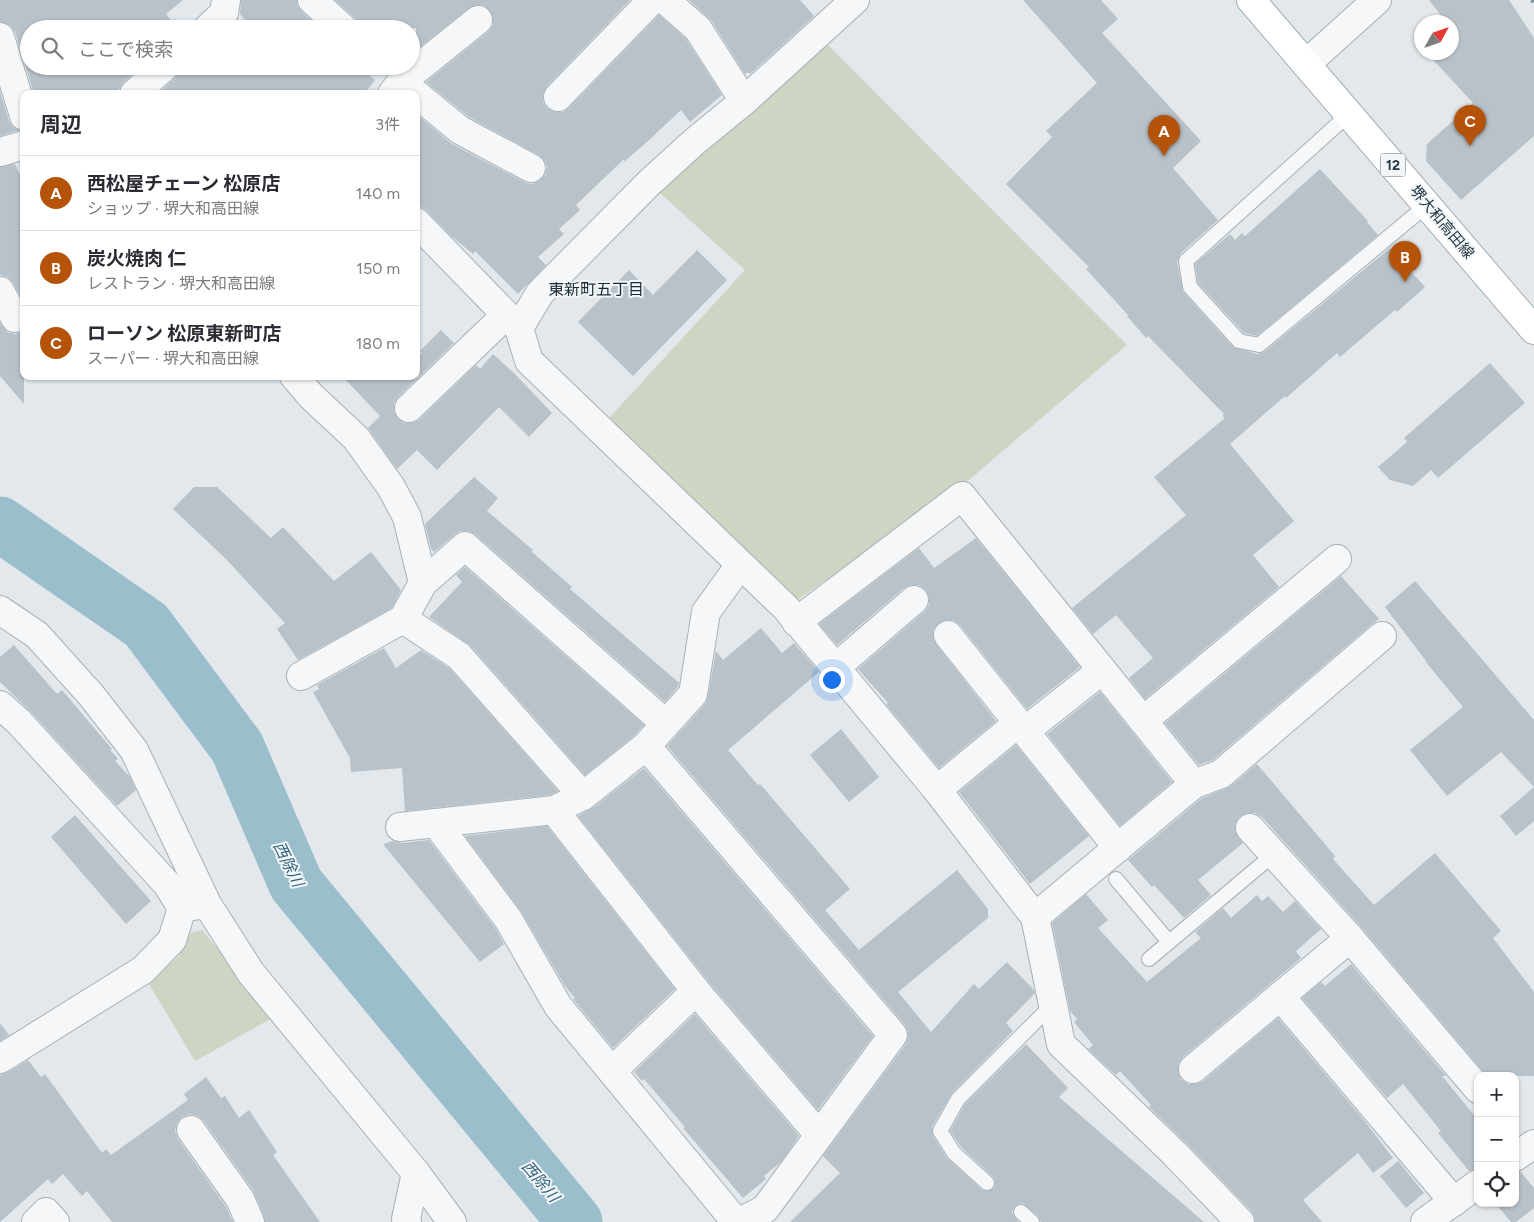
<!DOCTYPE html>
<html lang="ja">
<head>
<meta charset="utf-8">
<style>
	:root { --surface:#fff; --page:#f2f2f3; --text:#2b2b33; --muted:#7c7c81; --line:#e1e1e2; --accent:#b45309 }
	body { margin:0; font-family:Figtree,"Noto Sans JP",sans-serif; background:var(--page); color:var(--text) }
	.controls { position:absolute; right:15px; bottom:15px; display:grid; overflow:hidden; border-radius:10px; box-shadow:0 1px 4px #0004 }
	.controls button { width:45px; height:45px; display:grid; place-items:center; padding:0; border:0; border-bottom:1px solid var(--line); background:var(--surface); color:var(--text); font:25px sans-serif }
	.compass { position:absolute; left:1414px; top:15px; width:45px; height:45px; border-radius:50%; background:var(--surface); box-shadow:0 1px 4px #0004; rotate:50deg }
	.you { position:absolute; left:831px; top:679px; width:18px; height:18px; margin:-12px; border:4px solid #fff; border-radius:50%; background:#1a73e8; box-shadow:0 0 0 8px #1a73e833 }
	.badge { display:grid; place-items:center; width:32px; height:32px; border-radius:50%; background:var(--accent); color:#fff; font-size:16px; font-weight:700 }
	.pin { position:absolute; translate:-50% -41px; filter:drop-shadow(0 1px 2px #0008) }
	.pin::after { content:''; position:absolute; top:26px; width:18px; height:15px; background:inherit; clip-path:polygon(0 0,100% 0,50% 100%) }
	.list { margin:0; padding:0; list-style:none }
	h2 { display:flex; justify-content:space-between; align-items:center; height:65px; margin:0; padding:0 20px; font-size:21px }
	h2 small { font-size:16px; font-weight:400; color:var(--muted) }
	.list li { display:grid; grid-template-columns:32px 1fr auto; gap:15px; align-items:center; box-sizing:border-box; height:75px; padding:0 20px; border-top:1px solid var(--line) }
	.list b { display:block; font-size:19px; white-space:nowrap }
	.list p { margin:0; font-size:16px; white-space:nowrap; color:var(--muted) }
	.list em { font-size:16px; font-style:normal; color:var(--muted) }
	.icon { flex:none; width:28px; height:28px; fill:none; stroke:currentColor; stroke-width:2; stroke-linecap:round; stroke-linejoin:round }
	.map { position:relative; flex:none; width:1534px; height:1222px; overflow:hidden }
	.search { position:absolute; background:var(--surface); box-shadow:0 1px 4px #0004; left:20px; top:20px; width:400px; height:55px; display:flex; align-items:center; gap:12px; box-sizing:border-box; padding:0 18px; border-radius:28px; color:var(--muted); font-size:19px }
	.panel { position:absolute; background:var(--surface); box-shadow:0 1px 4px #0004; left:20px; top:90px; width:400px; height:290px; border-radius:10px }
	.map>svg:first-child { display:block }
	.green { fill:#ccd6c2 }
	.lines { fill:none; stroke-linecap:round; stroke-linejoin:round }
	.river { stroke:#9bbecd; stroke-width:55 }
	.building { fill:#b9c2c9 }
	.service-casing { stroke:#a7b0b6; stroke-width:16 }
	.minor-casing { stroke:#a7b0b6; stroke-width:30 }
	.primary-casing { stroke:#a0afb8; stroke-width:30 }
	.service { stroke:#f5f7f9; stroke-width:14 }
	.minor { stroke:#f5f7f9; stroke-width:28 }
	.primary { stroke:#fff; stroke-width:28 }
	.rail { stroke:#7a8b96; stroke-width:4; stroke-dasharray:2.5 5; stroke-linecap:butt }
	.labels { text-anchor:middle; stroke-width:4; stroke-linejoin:round; paint-order:stroke }
	.shield { fill:#f2f6f8; stroke:#65727a; stroke-width:1 }
	.shield-label { font-size:14px; font-weight:bold; fill:#293944 }
	.street-label { font-size:15px; fill:#293944; stroke:#f2f6f8 }
	.neighbourhood-label { font-size:16px; fill:#1b2a35; stroke:#f2f6f8 }
	.water-label { font-size:16px; font-style:italic; fill:#30627b; stroke:#f2f6f8 }
</style>
</head>
<body>
<div class="map">
<svg width="1534" height="1222" viewBox="0 0 1534 1222">
	<rect width="100%" height="100%" fill="#e2e8eb"/>
	<g class="green">
		<polygon points="817,34 1127,345 970,479 786,608 599,429 745,270 649,183"/>
		<polygon points="202,930 274,1017 195,1061 149,984 179,956 190,933"/>
	</g>
	<g class="lines">
		<polyline class="river" points="0,524 146,625 237,747 296,884 575,1222"/>
	</g>
	<g class="building">
		<polygon points="0,0 183,0 166,14 178,29 29,29 29,66 141,66 123,83 119,89 119,94 34,94 15,32 10,25 0,22"/>
		<polygon points="241,0 297,0 297,5 301,11 311,20 301,29 253,29 240,14"/>
		<polygon points="335,0 630,0 547,86 543,94 543,102 547,108 555,112 563,112 569,108 659,15 686,39 722,95 690,122 681,110 648,141 625,161 623,160 576,205 580,210 559,229 564,234 538,257 546,265 518,294 475,251 473,254 450,235 427,211 421,207 416,207 416,114 452,144 524,182 531,184 539,181 545,175 547,167 544,160 539,155 469,117 426,82 488,32 493,25 493,18 490,11 483,5 476,5 469,8 416,50 416,28 359,29 359,24 355,18"/>
		<polygon points="689,0 800,0 814,16 750,74 748,72 745,74 711,20"/>
		<polygon points="1023,0 1101,0 1118,19 1102,33 1201,141 1173,168 1218,220 1180,254 1177,262 1183,292 1233,347 1257,354 1264,352 1390,248 1425,287 1397,312 1395,310 1340,357 1337,353 1286,398 1285,396 1230,444 1294,521 1253,555 1279,587 1145,699 1129,678 1153,658 1116,615 1093,634 1072,608 1186,515 1154,477 1225,418 1222,416 1224,414 1148,336 1146,338 1127,316 1128,315 1086,269 1089,267 1006,184 1052,137 1046,131 1097,83"/>
		<polygon points="1429,0 1509,0 1534,38 1534,136 1461,200 1426,161 1427,144 1473,103 1426,52 1452,52 1452,22 1439,22 1444,19"/>
		<polygon points="1422,34 1422,48 1413,39"/>
		<polygon points="180,66 210,66 216,73 224,66 358,66 375,80 364,94 158,94 176,77 180,71"/>
		<polygon points="0,91 9,121 13,127 19,130 0,136"/>
		<polygon points="15,164 24,183 24,302 13,283 8,277 0,275 0,167"/>
		<polygon points="1320,169 1368,221 1367,222 1378,235 1257,336 1244,333 1198,283 1195,264 1230,234 1235,240 1242,233 1245,236"/>
		<polygon points="697,250 727,280 633,376 578,322 629,270 653,295"/>
		<polygon points="0,323 7,332 15,334 24,331 24,404 0,376"/>
		<polygon points="441,330 454,343 398,397 394,403 394,411 398,419 404,423 412,423 419,420 476,365 480,369 493,354 515,374 552,413 529,437 499,407 437,470 417,450 397,469 368,428 380,416 342,376 416,376 416,358 422,353 420,351"/>
		<polygon points="1490,363 1525,403 1438,478 1431,470 1413,486 1390,480 1378,467 1407,442 1404,438"/>
		<polygon points="474,477 498,498 487,511 533,550 532,552 572,587 570,589 678,682 679,681 678,687 665,702 475,534 468,531 461,531 455,534 434,552 431,549 425,524"/>
		<polygon points="194,487 217,487 271,538 283,527 334,581 371,552 401,590 392,608 298,660 277,629 285,623 226,559 173,509"/>
		<polygon points="976,538 1080,667 1027,709 960,625 953,620 946,620 939,623 933,630 933,637 936,644 996,721 939,768 895,715 886,704 888,703 858,669 925,611 929,605 929,597 926,590 919,585 911,585 904,588 837,645 819,624 919,548 934,568"/>
		<polygon points="465,567 644,725 635,735 585,775 471,646 429,617 462,582 456,575"/>
		<polygon points="1341,576 1379,619 1372,624 1213,760 1199,765 1165,723"/>
		<polygon points="1415,581 1534,720 1534,787 1501,752 1447,796 1410,750 1463,707 1425,661 1426,661 1385,607"/>
		<polygon points="761,628 782,653 794,643 819,672 728,750 758,785 760,784 850,889 825,910 859,950 957,870 988,909 988,918 898,992 931,1032 974,984 979,989 1007,962 1034,990 1035,993 1006,1023 1013,1031 952,1093 932,1127 933,1136 947,1158 982,1190 989,1191 994,1188 995,1181 993,1177 961,1147 950,1131 965,1104 1026,1044 1068,1088 1059,1097 1204,1222 1041,1222 1038,1216 1022,1203 1015,1206 1012,1211 1013,1215 1019,1222 790,1222 840,1173 823,1156 906,1044 908,1038 908,1031 905,1025 667,746 705,704 708,696 716,651 723,660"/>
		<polygon points="14,645 57,694 62,690 112,749 110,750 118,759 115,761 130,777 136,790 117,806 30,711 0,682 0,657"/>
		<polygon points="384,648 396,668 421,650 449,668 558,791 550,795 405,811 402,768 351,772 350,758 313,692 319,689 317,685"/>
		<polygon points="1100,692 1172,782 1120,826 1047,734"/>
		<polygon points="841,729 879,777 849,802 810,755"/>
		<polygon points="1016,745 1089,836 1030,884 959,792"/>
		<polygon points="1257,764 1335,856 1333,859 1374,905 1435,853 1501,931 1493,938 1534,992 1534,1076 1487,1076 1362,928 1262,817 1255,813 1247,813 1239,817 1235,824 1235,831 1243,843 1198,880 1211,895 1184,918 1154,885 1152,887 1128,860 1202,798 1231,786"/>
		<polygon points="644,768 873,1036 818,1110 708,981 578,816 593,808"/>
		<polygon points="1534,787 1534,821 1516,836 1500,816"/>
		<polygon points="75,815 151,901 126,924 51,837"/>
		<polygon points="547,826 675,989 613,1048 573,999 575,998 565,986 521,911 465,836"/>
		<polygon points="429,840 495,928 504,944 480,962 383,844 393,841 402,843"/>
		<polygon points="1086,894 1108,920 1098,928 1147,982 1201,938 1195,932 1223,908 1231,918 1257,895 1262,901 1268,896 1283,912 1295,901 1321,929 1296,951 1301,958 1183,1057 1178,1064 1178,1072 1181,1079 1188,1084 1196,1084 1203,1081 1278,1018 1363,1119 1393,1158 1373,1173 1358,1153 1303,1200 1322,1222 1255,1222 1255,1218 1251,1211 1185,1142 1149,1107 1151,1105 1120,1071 1116,1075 1088,1049 1093,1045 1074,1022 1077,1019 1070,1011 1052,923"/>
		<polygon points="1351,964 1446,1076 1442,1076 1478,1120 1478,1169 1469,1171 1438,1133 1441,1131 1403,1084 1387,1098 1302,998 1321,982 1325,986"/>
		<polygon points="695,1014 799,1136 781,1162 764,1176 766,1179 743,1198 683,1128 685,1127 644,1079 642,1081 634,1072"/>
		<polygon points="0,1023 9,1035 0,1041"/>
		<polygon points="28,1060 41,1077 45,1074 102,1153 106,1149 111,1155 188,1100 184,1094 206,1077 221,1098 225,1096 239,1118 249,1110 277,1152 273,1155 320,1222 265,1222 264,1216 253,1190 204,1121 198,1116 190,1114 182,1117 177,1123 175,1131 178,1139 226,1207 233,1222 112,1222 87,1191 82,1196 63,1174 52,1184 48,1179 0,1222 0,1075 8,1072"/>
		<polygon points="1398,1161 1424,1193 1406,1208 1380,1176"/>
		<polygon points="1520,1171 1534,1188 1534,1208 1516,1222 1511,1222 1495,1203 1515,1203 1515,1172"/>
	</g>
	<g class="lines">
		<g class="service-casing">
			<g id="service">
				<polyline points="1349,114 1186,261 1190,287 1239,341 1259,345 1427,205"/>
				<polyline points="1116,879 1169,942"/>
				<polyline points="1149,959 1274,854"/>
				<polyline points="987,1183 954,1153 940,1131 958,1099 1053,1004"/>
				<polyline points="1021,1212 1032,1222"/>
			</g>
		</g>
		<g class="minor-casing">
			<g id="minor">
				<polyline points="312,0 344,29"/>
				<polyline points="665,0 698,29 744,101"/>
				<polyline points="855,0 744,101 694,142 649,183 540,293 519,328 529,361 786,608 937,790 1035,917 1061,1044 1174,1153 1240,1222"/>
				<polyline points="207,29 224,13 226,0"/>
				<polyline points="0,37 24,116"/>
				<polyline points="1306,64 1377,0"/>
				<polyline points="134,94 165,66"/>
				<polyline points="392,94 401,82 478,20"/>
				<polyline points="416,94 460,130 531,168"/>
				<polyline points="558,97 652,0"/>
				<polyline points="0,152 24,145"/>
				<polyline points="416,222 519,328"/>
				<polyline points="0,291 15,318"/>
				<polyline points="294,376 311,396 356,438 391,487 407,517 423,583"/>
				<polyline points="409,408 506,315"/>
				<polyline points="0,610 37,635 91,695 134,750 207,904 251,973 416,1173 452,1222"/>
				<polyline points="403,619 459,656 583,796"/>
				<polyline points="796,622 962,496 1194,784"/>
				<polyline points="948,635 1118,848"/>
				<polyline points="835,668 914,600"/>
				<polyline points="301,676 403,619 423,583 465,546 666,724"/>
				<polyline points="0,705 19,722 167,884 182,908"/>
				<polyline points="1143,721 1337,559"/>
				<polyline points="1025,731 1102,670"/>
				<polyline points="646,746 893,1035 765,1209 740,1222"/>
				<polyline points="937,790 1018,723"/>
				<polyline points="554,810 696,991 819,1135"/>
				<polyline points="436,823 508,919 558,1006 736,1222"/>
				<polyline points="400,827 554,810 583,796 646,746 693,694 706,612 740,565"/>
				<polyline points="1250,828 1350,938 1478,1089"/>
				<polyline points="1035,917 1194,784 1221,774 1382,636"/>
				<polyline points="1280,996 1454,1202"/>
				<polyline points="0,1059 143,970 172,940 182,908 199,905"/>
				<polyline points="1193,1069 1350,938"/>
				<polyline points="612,1071 696,991"/>
				<polyline points="191,1130 240,1199 250,1222"/>
				<polyline points="1515,1157 1534,1144"/>
				<polyline points="36,1222 46,1212 55,1222"/>
				<polyline points="407,1222 406,1219 416,1173"/>
				<polyline points="1425,1222 1478,1184"/>
			</g>
		</g>
		<g class="primary-casing">
			<polyline id="primary" points="1251,0 1534,330"/>
		</g>
		<use href="#service" class="service"/>
		<use href="#minor" class="minor"/>
		<use href="#primary" class="primary"/>
		<polyline class="rail" points="1532,0 1534,3"/>
	</g>
	<g class="labels">
		<rect class="shield" x="1380.5" y="153.5" width="25" height="23" rx="4"/>
		<g class="shield-label">
			<text x="1393" y="170">12</text>
		</g>
		<g class="street-label">
			<text transform="translate(1442 222) rotate(50)" y="5">堺大和高田線</text>
		</g>
		<g class="neighbourhood-label">
			<text x="596" y="295">東新町五丁目</text>
		</g>
		<g class="water-label">
			<text transform="translate(289 864) rotate(64)" y="6">西除川</text>
			<text transform="translate(541 1181) rotate(50)" y="6">西除川</text>
		</g>
	</g>
</svg>
<div class="controls">
<button>+</button>
<button>−</button>
<button><svg class="icon" aria-label="locate" viewBox="0 0 24 24"><circle cx="12" cy="12" r="6"/><path d="M12 2v4M12 18v4M2 12h4M18 12h4"/></svg></button>
</div>
<svg class="compass" viewBox="-18 -18 36 36"><path d="M0-13l5 13h-10z" fill="#e53935"/><path d="M0 13l5-13h-10z" fill="#7c7c81"/></svg>
<div class="you"></div>
<div class="pin badge" style="left:1164px;top:156px">A</div>
<div class="pin badge" style="left:1405px;top:282px">B</div>
<div class="pin badge" style="left:1470px;top:146px">C</div>
<div class="search"><svg class="icon" aria-label="search" viewBox="0 0 24 24"><circle cx="10" cy="10" r="6"/><path d="M15 15l6 6"/></svg>ここで検索</div>
<section class="panel">
<h2>周辺<small>3件</small></h2>
<ul class="list">
<li><span class="badge">A</span><div><b>西松屋チェーン 松原店</b><p>ショップ · 堺大和高田線</p></div><em>140 m</em></li>
<li><span class="badge">B</span><div><b>炭火焼肉 仁</b><p>レストラン · 堺大和高田線</p></div><em>150 m</em></li>
<li><span class="badge">C</span><div><b>ローソン 松原東新町店</b><p>スーパー · 堺大和高田線</p></div><em>180 m</em></li>
</ul>
</section>
</div>
</body>
</html>
